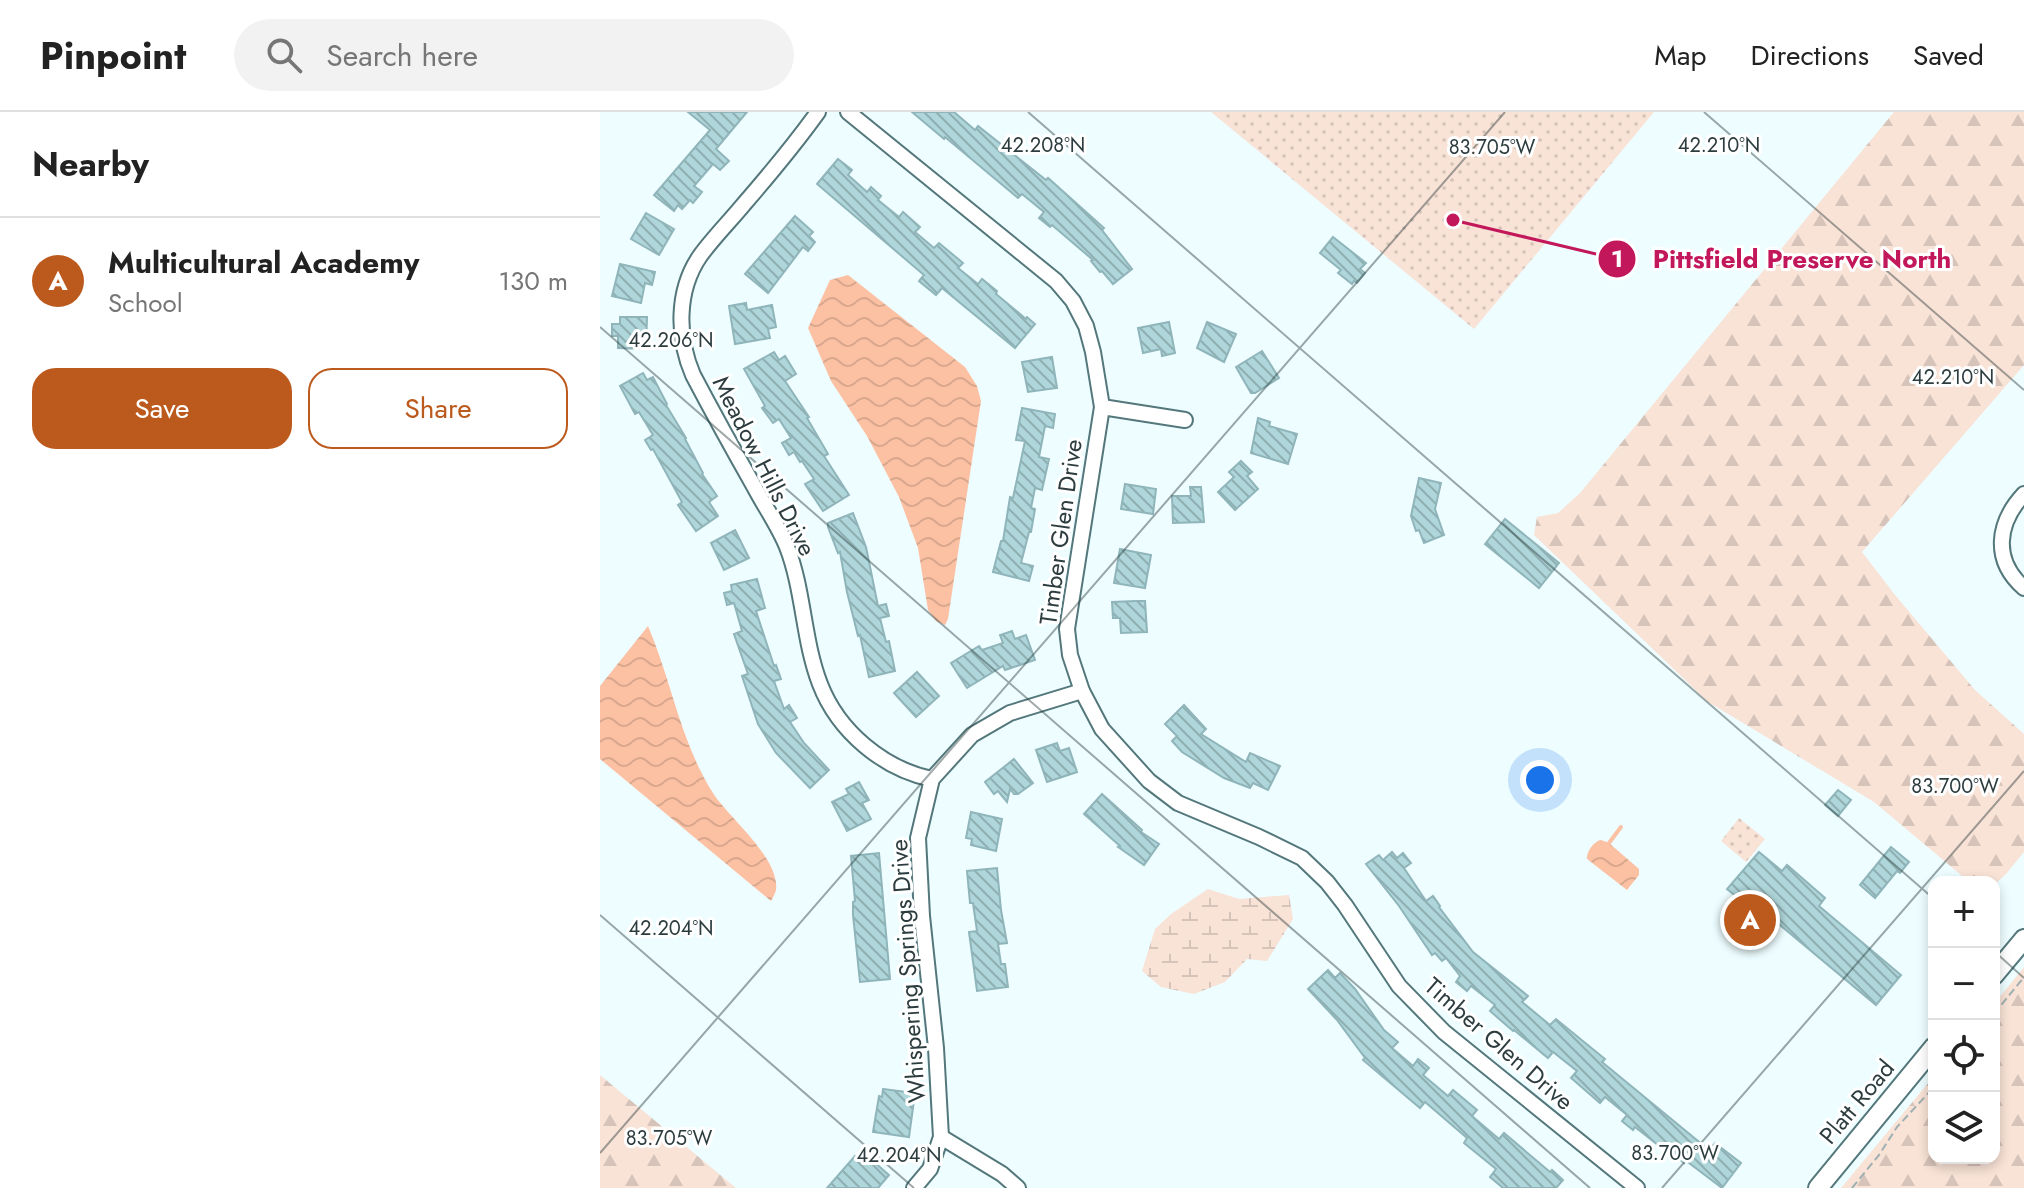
<!DOCTYPE html>
<html lang="en">
<head>
<meta charset="utf-8">
<style>
	:root { --surface:#fff; --page:#f2f2f2; --text:#222; --muted:#767676; --line:#e0e0e0; --accent:#bc5a1d }
	body { margin:0; font-family:Jost,sans-serif; background:var(--page); color:var(--text) }
	.controls { position:absolute; right:24px; bottom:24px; display:grid; overflow:hidden; border-radius:16px; box-shadow:0 4px 12px #0003 }
	.controls button { width:72px; height:72px; display:grid; place-items:center; padding:0; border:0; border-bottom:2px solid var(--line); background:var(--surface); color:var(--text); font:40px sans-serif }
	.you { position:absolute; left:940px; top:668px; width:28px; height:28px; margin:-20px; border:6px solid #fff; border-radius:50%; background:#1a73e8; box-shadow:0 0 0 12px #1a73e833 }
	.badge { display:grid; place-items:center; width:52px; height:52px; border-radius:50%; background:var(--accent); color:#fff; font-size:26px; font-weight:700 }
	.pin { position:absolute; translate:-50% -50%; border:4px solid #fff; box-shadow:0 2px 8px #0006 }
	.list { margin:0; padding:0; list-style:none }
	h2 { display:flex; justify-content:space-between; align-items:center; height:104px; margin:0; padding:0 32px; font-size:34px }
	h2 small { font-size:26px; font-weight:400; color:var(--muted) }
	.list li { display:grid; grid-template-columns:52px 1fr auto; gap:24px; align-items:center; box-sizing:border-box; height:128px; padding:0 32px; border-top:2px solid var(--line) }
	.list b { display:block; font-size:30px; white-space:nowrap }
	.list p { margin:0; font-size:26px; white-space:nowrap; color:var(--muted) }
	.list em { font-size:26px; font-style:normal; color:var(--muted) }
	.actions { display:flex; gap:16px; padding:24px 32px }
	.actions a { flex:1; padding:18px 0; border:2px solid var(--accent); border-radius:24px; text-align:center; font-size:28px; color:var(--accent) }
	.actions .main { background:var(--accent); color:#fff }
	.icon { flex:none; width:44px; height:44px; fill:none; stroke:currentColor; stroke-width:2; stroke-linecap:round; stroke-linejoin:round }
	.map { position:relative; flex:none; width:1424px; height:1076px; overflow:hidden }
	header { display:flex; align-items:center; gap:48px; box-sizing:border-box; height:112px; padding:0 40px; background:var(--surface); border-bottom:2px solid var(--line) }
	header strong { font-size:38px }
	nav { display:flex; gap:44px; margin-inline-start:auto; font-size:28px }
	.search { width:560px; height:72px; background:var(--page); display:flex; align-items:center; gap:20px; box-sizing:border-box; padding:0 28px; border-radius:44px; color:var(--muted); font-size:30px }
	main { display:flex }
	aside { flex:1; background:var(--surface) }
	.map>svg:first-child { display:block }
	.forest { fill:url(#forest-firs) }
	.wetland { fill:url(#wetland-marsh) }
	.park { fill:url(#park-dots) }
	.water { fill:url(#water-waves) }
	.lines { fill:none; stroke-linecap:round; stroke-linejoin:round }
	.stream { stroke:#fcc1a3; stroke-width:4 }
	.building { fill:url(#building-back-hatch); stroke:#8fb5ba; stroke-width:2 }
	.minor-casing { stroke:#53777b; stroke-width:18 }
	.major-casing { stroke:#53777b; stroke-width:22 }
	.path { stroke:#a0b0b2; stroke-width:2; stroke-dasharray:8 4; stroke-linecap:butt }
	.minor { stroke:#fff; stroke-width:14 }
	.major { stroke:#fff; stroke-width:18 }
	.ticks { fill:none; stroke:#2d3d3f; stroke-width:2; stroke-opacity:0.45 }
	.labels { text-anchor:middle; stroke-width:6; stroke-linejoin:round; paint-order:stroke }
	.street-label { font-size:24px; fill:#2d3d3f; stroke:#fff }
	.ticks-label { font-size:20px; text-anchor:middle; fill:#2d3d3f; stroke:#fff; stroke-width:6; stroke-linejoin:round; paint-order:stroke }
	.leader { fill:none; stroke:#c2185b; stroke-width:3 }
	.callout-dot { fill:#c2185b; stroke:#fff; stroke-width:3 }
	.mark-label { font-size:24px; text-anchor:middle; font-weight:bold; fill:#fff }
	.callout-label { font-size:26px; text-anchor:middle; font-weight:bold; fill:#c2185b; stroke:#fff; stroke-width:6; stroke-linejoin:round; paint-order:stroke }
</style>
</head>
<body>
<header>
<strong>Pinpoint</strong>
<div class="search"><svg class="icon" aria-label="search" viewBox="0 0 24 24"><circle cx="10" cy="10" r="6"/><path d="M15 15l6 6"/></svg>Search here</div>
<nav><a>Map</a><a>Directions</a><a>Saved</a></nav>
</header>
<main>
<aside>
<h2>Nearby<small></small></h2>
<ul class="list">
<li><span class="badge">A</span><div><b>Multicultural Academy</b><p>School</p></div><em>130 m</em></li>
</ul>
<div class="actions"><a class="main">Save</a><a>Share</a></div>
</aside>
<div class="map">
<svg width="1424" height="1076" viewBox="0 0 1424 1076">
	<defs>
		<pattern id="forest-firs" width="22" height="20" patternUnits="userSpaceOnUse" patternTransform="scale(2)"><rect width="22" height="20" fill="#f9e2d6"/><path d="M5 1l3.5 6h-7zM16 11l3.5 6h-7z" fill="#d6c3b9"/></pattern>
		<pattern id="wetland-marsh" width="20" height="14" patternUnits="userSpaceOnUse" patternTransform="scale(2)"><rect width="20" height="14" fill="#f9e2d6"/><path d="M1 5h8M5 5V1M11 12h8M15 12V8" fill="none" stroke="#d6c3b9"/></pattern>
		<pattern id="park-dots" width="8" height="8" patternUnits="userSpaceOnUse" patternTransform="scale(2)"><rect width="8" height="8" fill="#f9e2d6"/><path d="M2 2h.1M6 6h.1" fill="none" stroke="#d6c3b9" stroke-width="1.8" stroke-linecap="round"/></pattern>
		<pattern id="water-waves" width="16" height="10" patternUnits="userSpaceOnUse" patternTransform="scale(2)"><rect width="16" height="10" fill="#fcc1a3"/><path d="M0 5q4-4 8 0t8 0" fill="none" stroke="#d8a78d"/></pattern>
		<pattern id="building-back-hatch" width="6" height="6" patternUnits="userSpaceOnUse" patternTransform="scale(2)"><rect width="6" height="6" fill="#afd6da"/><path d="M-1 5l2 2M0 0l6 6M5-1l2 2" fill="none" stroke="#8fafb2"/></pattern>
	</defs>
	<rect width="100%" height="100%" fill="#eefdff"/>
	<g class="forest">
		<polygon points="1294,0 1424,0 1424,253 1262,440 1295,483 1375,578 1424,622 1424,740 1406,762 1394,773 1394,770 1373,770 1367,768 1274,690 1108,590 934,423 937,405 958,401 980,381"/>
		<polygon points="1424,855 1424,1076 1241,1076 1334,964 1334,1046 1394,1046 1394,892"/>
		<polygon points="0,963 136,1076 0,1076"/>
	</g>
	<polygon class="wetland" points="608,777 639,787 689,783 693,807 667,849 647,847 625,870 594,882 561,875 542,859 555,817 571,802"/>
	<g class="park">
		<polygon points="611,0 1054,0 874,217"/>
		<polygon points="1139,706 1165,727 1146,750 1121,729"/>
	</g>
	<g class="water">
		<polygon points="248,163 365,255 377,274 381,289 348,507 345,513 336,509 328,498 318,436 299,385 267,324 231,269 208,216 230,168"/>
		<path d="M48,514C72,570 80,629 113,681C129,706 180,746 176,778C175,782 173,785 171,789L0,647V574Z"/>
		<path d="M1001,728L1009,731L1039,757V763L1027,778L987,747C986,740 994,729 1001,728Z"/>
	</g>
	<g class="lines">
		<polyline class="stream" points="1009,731 1021,715"/>
	</g>
	<g class="building">
		<polygon points="88,0 147,0 116,37 129,49 120,58 113,52 94,74 102,80 93,91 90,88 82,97 78,93 74,99 54,83 110,18"/>
		<polygon points="312,0 354,0 375,18 378,14 446,68 448,66 504,116 502,118 532,157 513,172 502,159 500,160 491,149 493,148 452,113 450,115 439,106 444,100 422,82 418,86 345,25 344,27"/>
		<polygon points="238,47 252,58 248,63 267,80 271,75 281,84 278,88 299,105 303,100 320,115 315,120 334,136 339,131 363,151 358,156 378,172 382,167 397,179 396,182 426,207 427,205 435,212 415,236 342,176 336,183 319,169 324,163 217,72"/>
		<polygon points="46,101 74,117 59,143 31,127"/>
		<polygon points="195,104 213,120 209,124 215,130 208,139 203,135 168,181 145,162"/>
		<polygon points="733,125 766,151 760,157 765,161 757,171 754,169 752,172 738,161 741,158 720,141"/>
		<polygon points="20,152 55,160 52,173 45,171 41,191 12,184"/>
		<polygon points="146,191 147,198 172,193 176,215 168,217 170,226 135,232 129,194"/>
		<polygon points="20,205 47,205 46,237 18,236 18,224 12,224 12,212 20,212"/>
		<polygon points="569,210 575,241 562,244 561,237 543,241 538,216"/>
		<polygon points="607,210 636,222 624,250 597,236"/>
		<polygon points="662,239 679,266 655,281 651,281 636,255"/>
		<polygon points="174,240 179,248 185,244 196,262 185,269 209,305 207,306 228,342 224,344 249,383 223,399 205,372 214,367 202,349 200,350 194,340 189,343 182,331 191,326 179,307 173,311 162,296 165,294 144,257"/>
		<polygon points="452,245 457,276 428,280 422,250"/>
		<polygon points="43,261 47,268 53,265 67,292 66,293 86,326 85,327 103,361 102,362 117,384 109,390 118,404 96,419 78,393 82,390 53,337 51,338 45,328 53,323 39,300 35,302 20,274"/>
		<polygon points="422,296 455,302 453,316 445,314 439,345 449,347 442,378 435,376 431,396 435,397 431,420 429,420 421,451 433,454 429,469 393,460 401,429 403,429 410,385 413,386 425,329 416,328"/>
		<polygon points="658,306 670,310 669,314 697,322 688,352 651,341"/>
		<polygon points="641,349 652,360 647,364 658,377 635,398 618,380 634,365 629,360"/>
		<polygon points="819,366 841,371 835,397 844,423 824,431 819,418 816,419 811,404"/>
		<polygon points="525,372 556,377 553,402 521,397"/>
		<polygon points="590,375 601,375 604,410 573,411 572,384 591,384"/>
		<polygon points="253,401 266,435 278,494 286,492 289,504 280,506 286,530 289,529 295,559 269,565 260,523 258,524 247,480 240,440 238,441 228,415 228,411"/>
		<polygon points="905,407 959,451 939,476 885,432"/>
		<polygon points="135,418 149,446 124,458 111,431"/>
		<polygon points="520,437 551,443 545,476 514,471"/>
		<polygon points="157,467 165,496 156,499 174,554 176,553 181,567 174,569 184,597 189,593 197,606 190,610 204,631 229,658 210,676 176,641 158,612 142,564 148,562 134,522 142,519 134,491 127,493 124,481 132,479 131,473"/>
		<polygon points="536,489 545,489 547,520 521,521 520,506 513,506 512,490"/>
		<polygon points="412,519 415,527 426,523 435,548 405,558 403,554 367,576 351,551 379,534 382,538 403,531 400,523"/>
		<polygon points="317,560 339,584 316,605 294,581"/>
		<polygon points="584,593 606,617 601,622 646,650 650,641 680,654 668,678 653,671 650,676 624,666 582,640 572,629 577,624 565,612"/>
		<polygon points="457,631 460,639 469,636 477,660 447,670 436,638"/>
		<polygon points="414,647 433,671 418,682 414,682 410,677 407,690 398,679 394,682 385,670"/>
		<polygon points="259,670 269,688 262,691 271,707 247,719 232,690 249,682 246,677"/>
		<polygon points="1238,678 1251,688 1238,704 1225,693"/>
		<polygon points="502,682 542,718 541,720 559,732 544,753 518,735 520,734 484,702"/>
		<polygon points="371,700 402,707 396,739 371,733 372,727 366,726"/>
		<polygon points="1291,735 1309,750 1300,761 1297,759 1275,786 1260,773"/>
		<polygon points="792,740 797,746 803,741 811,751 804,756 826,789 833,784 840,794 839,795 873,840 928,884 922,890 950,913 956,907 1005,947 1002,950 1109,1038 1115,1031 1141,1051 1122,1076 1085,1048 1084,1051 1070,1039 1068,1041 1035,1015 1033,1018 1022,1009 1027,1003 1005,985 1000,991 971,966 977,959 953,940 948,946 914,918 913,919 890,899 895,893 871,874 867,879 856,870 860,864 846,846 842,849 835,841 832,843 799,794 766,752 779,743 783,748"/>
		<polygon points="1159,740 1182,759 1187,753 1225,786 1219,794 1301,863 1276,893 1156,793 1152,797 1127,777"/>
		<polygon points="279,741 290,867 260,870 253,803 253,790 255,789 251,744"/>
		<polygon points="397,756 401,798 407,831 398,832 401,852 405,852 408,875 377,879 369,820 377,819 373,791 370,791 367,759"/>
		<polygon points="728,858 735,866 740,861 755,877 784,918 798,930 792,936 813,954 818,947 829,956 823,963 848,984 853,978 877,998 872,1004 899,1027 904,1021 950,1060 952,1058 963,1068 956,1076 903,1076 890,1065 896,1057 864,1031 867,1026 825,990 820,996 763,948 765,946 737,908 708,877"/>
		<polygon points="283,977 315,981 309,1025 273,1020 279,984 282,985"/>
		<polygon points="264,1041 289,1063 278,1076 227,1076 255,1044 259,1048"/>
	</g>
	<g class="lines">
		<g class="minor-casing">
			<g id="minor">
				<path d="M218,0C195,32 170,62 144,92C130,109 113,126 100,144C76,179 77,226 93,263C113,301 134,339 155,376C165,395 179,415 187,435C204,479 203,528 220,572C238,619 283,657 332,667"/>
				<polyline points="248,0 456,169 473,189 486,214 493,240 502,295 467,517 470,543 482,579 502,617 549,669 578,691 659,725 702,746 727,770 745,793 799,874 844,920 1037,1076"/>
				<polyline points="502,295 585,308"/>
				<path d="M1424,382C1397,411 1392,448 1424,476"/>
				<polyline points="341,1025 402,1062 418,1076"/>
				<polyline points="314,1076 330,1057 341,1025 336,936 322,804 318,726 332,667 372,623 410,601 482,579"/>
			</g>
		</g>
		<g class="major-casing">
			<g id="major">
				<polyline points="1394,863 1424,827"/>
				<polyline points="1218,1076 1334,935"/>
			</g>
		</g>
		<g class="path">
			<polyline points="1394,902 1424,865"/>
			<polyline points="1252,1076 1279,1043 1297,1015 1334,975"/>
		</g>
		<use href="#minor" class="minor"/>
		<use href="#major" class="major"/>
	</g>
	<path class="ticks" d="M428,0L1334,787M1104,0L1424,278M0,215L990,1076M0,803L314,1076M1394,839L1424,866M0,1041L905,0M1062,1076L1424,659"/>
	<g class="labels">
		<g class="street-label">
			<text transform="translate(164 354) rotate(63)" y="8">Meadow Hills Drive</text>
			<text transform="translate(461 420) rotate(-82)" y="8">Timber Glen Drive</text>
			<text transform="translate(308 859) rotate(-94)" y="8">Whispering Springs Drive</text>
			<text transform="translate(899 932) rotate(41)" y="8">Timber Glen Drive</text>
			<text transform="translate(1257 990) rotate(-50)" y="8">Platt Road</text>
		</g>
	</g>
	<g class="ticks-label">
		<text x="443" y="40">42.208°N</text>
		<text x="1119" y="40">42.210°N</text>
		<text x="892" y="42">83.705°W</text>
		<text x="71" y="235">42.206°N</text>
		<text x="1353" y="272">42.210°N</text>
		<text x="1355" y="681">83.700°W</text>
		<text x="71" y="823">42.204°N</text>
		<text x="69" y="1033">83.705°W</text>
		<text x="1075" y="1048">83.700°W</text>
		<text x="299" y="1050">42.204°N</text>
	</g>
	<path class="leader" d="M853 108L1017 147"/>
	<g class="callout-dot">
		<circle cx="853" cy="108" r="8"/>
		<circle cx="1017" cy="147" r="20"/>
	</g>
	<g class="mark-label">
		<text x="1017" y="155">1</text>
	</g>
	<g class="callout-label">
		<text x="1202" y="156">Pittsfield Preserve North</text>
	</g>
</svg>
<div class="controls">
<button>+</button>
<button>−</button>
<button><svg class="icon" aria-label="locate" viewBox="0 0 24 24"><circle cx="12" cy="12" r="6"/><path d="M12 2v4M12 18v4M2 12h4M18 12h4"/></svg></button>
<button><svg class="icon" aria-label="layers" viewBox="0 0 24 24"><path d="M12 4l9 5-9 5-9-5zM3 14l9 5 9-5"/></svg></button>
</div>
<div class="you"></div>
<div class="pin badge" style="left:1150px;top:808px">A</div>
</div>
</main>
</body>
</html>
